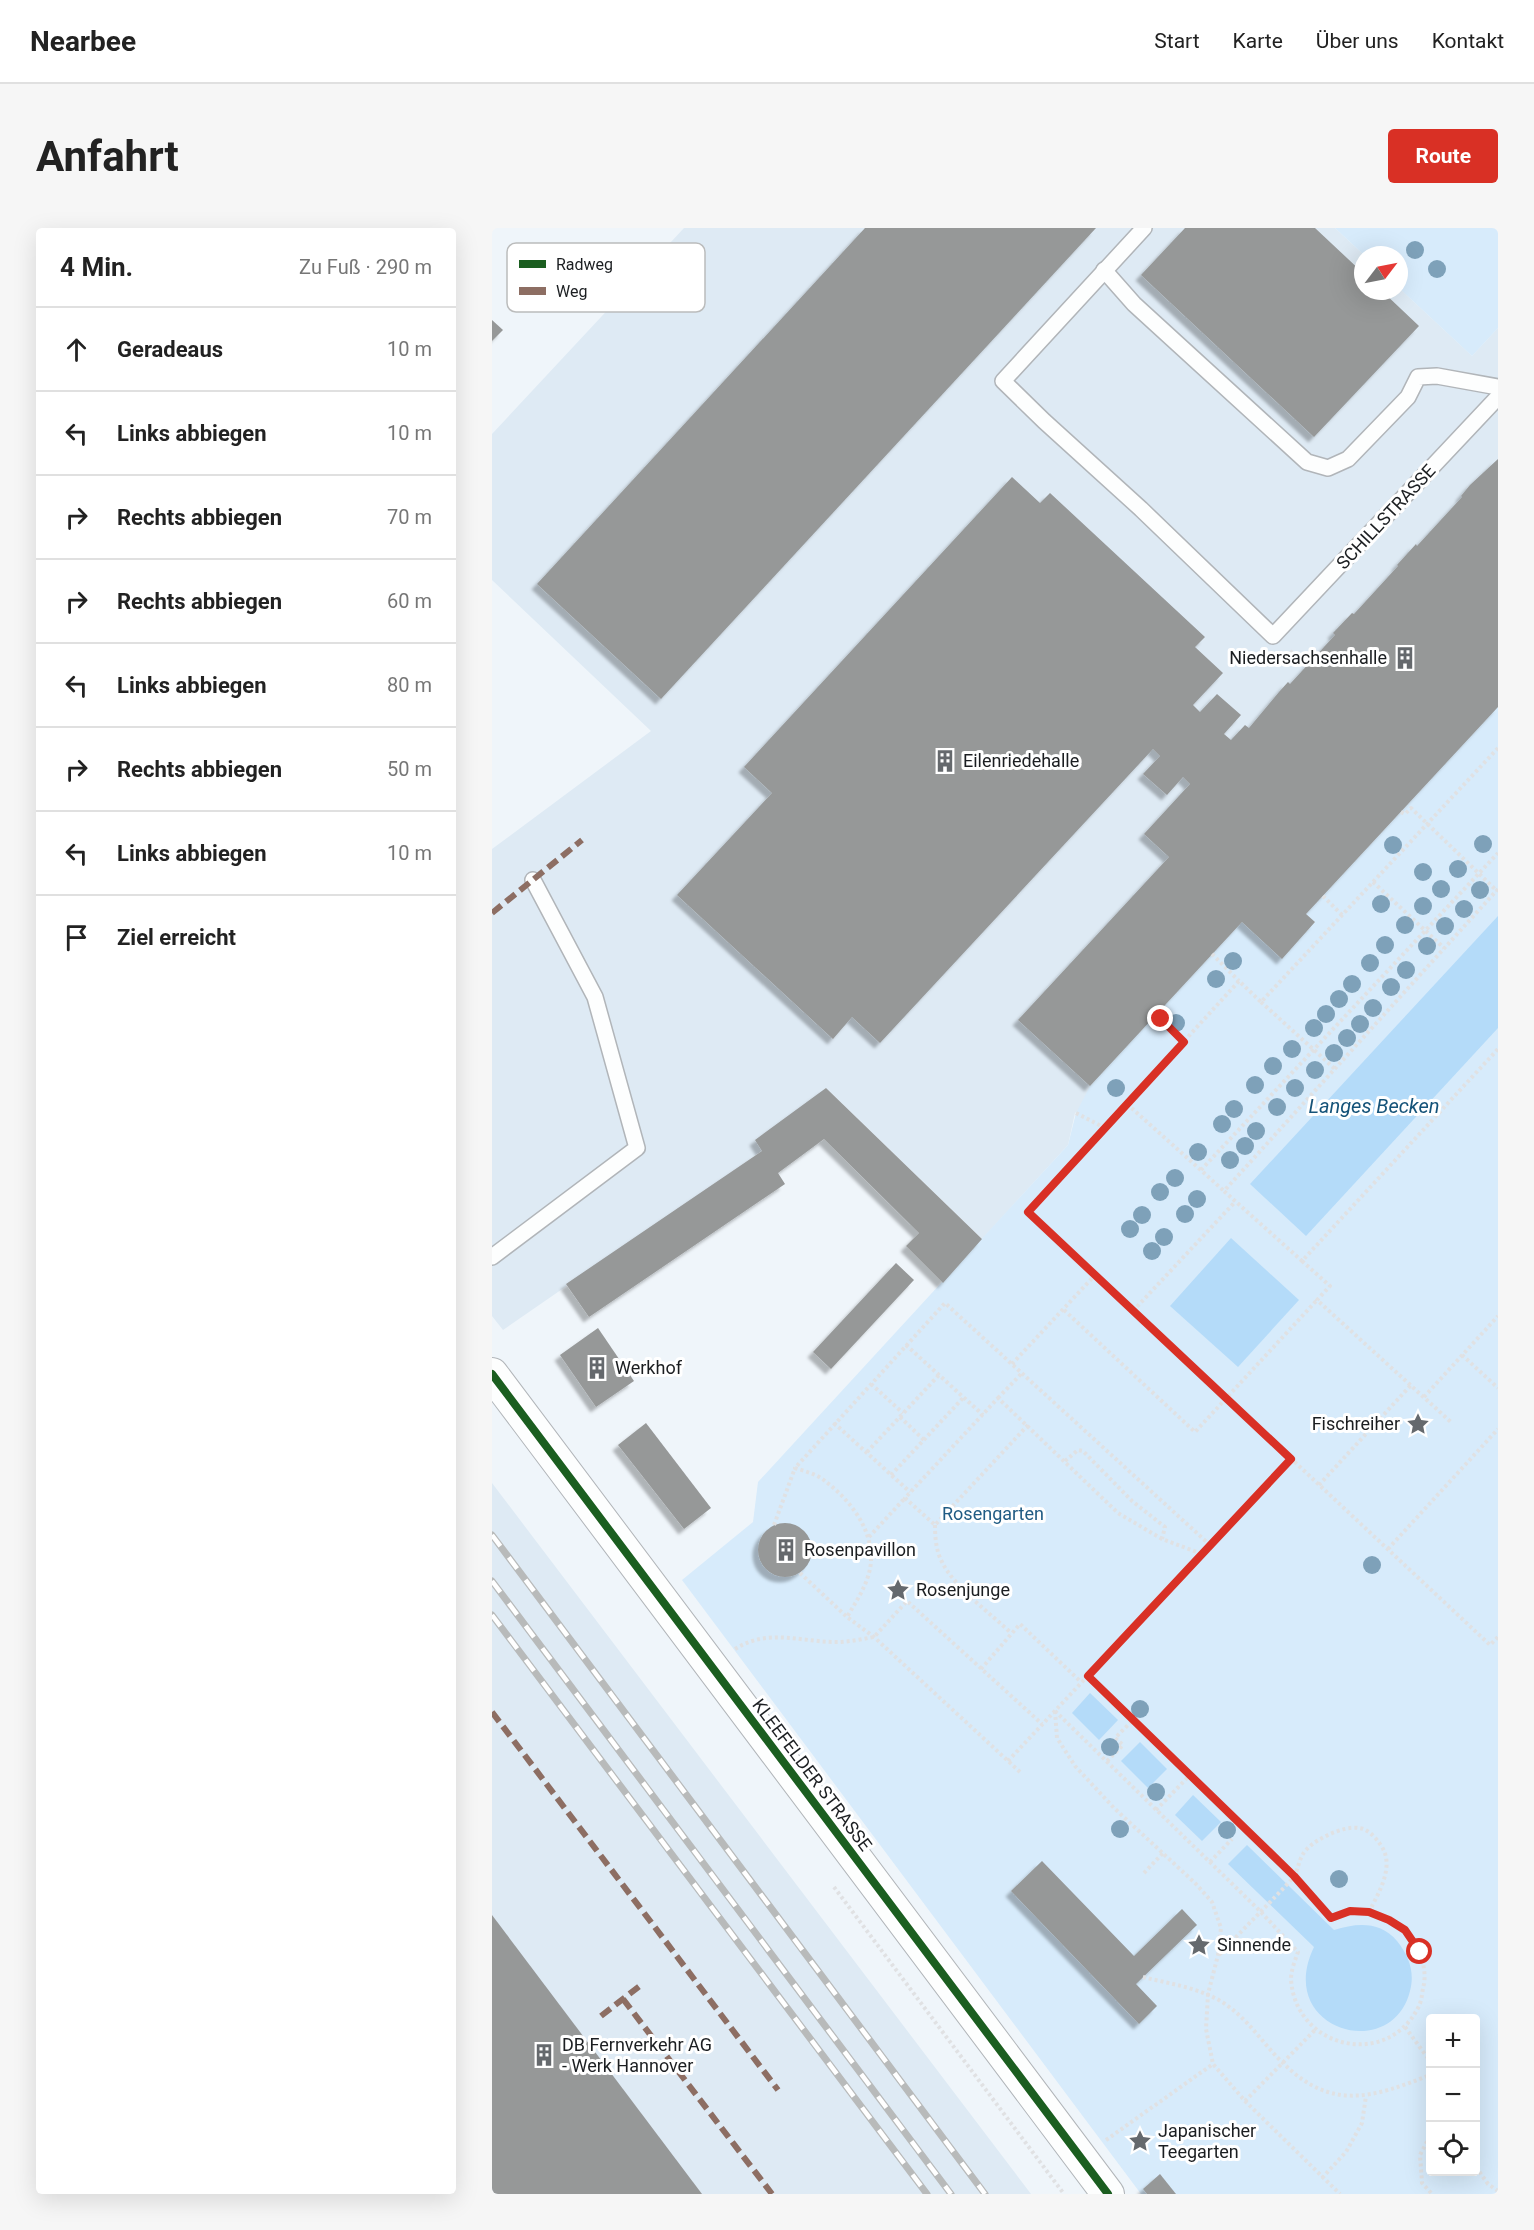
<!DOCTYPE html>
<html lang="de">
<head>
<meta charset="utf-8">
<style>
	:root { --surface:#fff; --page:#f6f6f6; --text:#222; --muted:#767676; --line:#e0e0e0; --accent:#d93025 }
	body { margin:0; font-family:Roboto,sans-serif; background:var(--page); color:var(--text) }
	.controls { position:absolute; right:18px; bottom:18px; display:grid; overflow:hidden; border-radius:6px; box-shadow:0 6px 24px #0002 }
	.controls button { width:54px; height:54px; display:grid; place-items:center; padding:0; border:0; border-bottom:2px solid var(--line); background:var(--surface); color:var(--text); font:30px sans-serif }
	.compass { position:absolute; left:862px; top:18px; width:54px; height:54px; border-radius:50%; background:var(--surface); box-shadow:0 6px 24px #0002; rotate:58deg }
	.stop { position:absolute; width:18px; height:18px; margin:-14px; border:4px solid #d93025; border-radius:50%; background:#fff }
	.stop.end { background:#d93025; border-color:#fff; box-shadow:0 2px 6px #0008 }
	.list { margin:0; padding:0; list-style:none }
	h2 { display:flex; justify-content:space-between; align-items:center; height:78px; margin:0; padding:0 24px; font-size:26px }
	h2 small { font-size:20px; font-weight:400; color:var(--muted) }
	.list li { display:grid; grid-template-columns:39px 1fr auto; gap:18px; align-items:center; box-sizing:border-box; height:84px; padding:0 24px; border-top:2px solid var(--line) }
	.list b { display:block; font-size:22px; white-space:nowrap }
	.list em { font-size:20px; font-style:normal; color:var(--muted) }
	.icon { flex:none; width:33px; height:33px; fill:none; stroke:currentColor; stroke-width:2; stroke-linecap:round; stroke-linejoin:round }
	.map { position:relative; flex:none; width:1006px; height:1966px; overflow:hidden; border-radius:6px }
	header { display:flex; align-items:center; gap:36px; box-sizing:border-box; height:84px; padding:0 30px; background:var(--surface); border-bottom:2px solid var(--line) }
	header strong { font-size:28px }
	nav { display:flex; gap:33px; margin-inline-start:auto; font-size:21px }
	.intro { display:flex; align-items:center; justify-content:space-between; box-sizing:border-box; height:144px; padding:0 36px }
	h1 { margin:0; font-size:42px }
	.button { padding:15px 27px; border-radius:6px; background:var(--accent); color:#fff; font-size:21px; font-weight:700 }
	main { display:flex; gap:36px; padding:0 36px }
	aside { flex:1; background:var(--surface); border-radius:6px; box-shadow:0 6px 24px #0002 }
	.map>svg:first-child { display:block }
	.built { fill:#deeaf4 }
	.green { fill:#d7ebfb; fill-rule:evenodd }
	.water { fill:#b4dbf9 }
	.building { fill:#969898; filter:url(#shadow) }
	.lines { fill:none; stroke-linecap:round; stroke-linejoin:round }
	.service-casing { stroke:#b1b5b9; stroke-width:18 }
	.minor-casing { stroke:#b1b5b9; stroke-width:34 }
	.path { stroke:#e0e1e3; stroke-width:4; stroke-dasharray:3 3; stroke-linecap:butt }
	.service { stroke:#fdfefe; stroke-width:15 }
	.minor { stroke:#fdfefe; stroke-width:32 }
	.rail-casing { stroke:#b8baba; stroke-width:7 }
	.rail { stroke:#fff; stroke-width:4.5; stroke-dasharray:14; stroke-linecap:butt }
	.quiet { stroke:#8d6e63; stroke-width:6; stroke-dasharray:12 6; stroke-linecap:butt }
	.cycleway-casing { stroke:#fff; stroke-width:11 }
	.cycleway { stroke:#1b5e20; stroke-width:8 }
	.tree { fill:#7ea1b9 }
	.route { stroke:#d93025; stroke-width:8 }
	.labels { text-anchor:middle; stroke-width:6; stroke-linejoin:round; paint-order:stroke }
	.street-label { font-size:18px; fill:#1b1e21; stroke:#fff }
	.poi-label { font-size:18px; fill:#1b1e21; stroke:#fff; text-anchor:start }
	.park-label { font-size:18px; fill:#215c84; stroke:#fff }
	.water-label { font-size:20px; font-style:italic; fill:#155379; stroke:#fff }
	.key { fill:#fff; stroke:#bbbcbc; stroke-width:1.5 }
	.key-label { font-size:16px; fill:#1b1e21 }
</style>
</head>
<body>
<header>
<strong>Nearbee</strong>
<nav><a>Start</a><a>Karte</a><a>Über uns</a><a>Kontakt</a></nav>
</header>
<div class="intro"><h1>Anfahrt</h1><a class="button">Route</a></div>
<main>
<aside>
<h2>4 Min.<small>Zu Fuß · 290 m</small></h2>
<ul class="list">
<li><svg class="icon" aria-label="ahead" viewBox="0 0 24 24"><path d="M12 20V5M6 11l6-6 6 6"/></svg><div><b>Geradeaus</b></div><em>10 m</em></li>
<li><svg class="icon" aria-label="left" viewBox="0 0 24 24"><path d="M17 20v-9H6M10 6l-5 5 5 5"/></svg><div><b>Links abbiegen</b></div><em>10 m</em></li>
<li><svg class="icon" aria-label="right" viewBox="0 0 24 24"><path d="M7 20v-9h11M14 6l5 5-5 5"/></svg><div><b>Rechts abbiegen</b></div><em>70 m</em></li>
<li><svg class="icon" aria-label="right" viewBox="0 0 24 24"><path d="M7 20v-9h11M14 6l5 5-5 5"/></svg><div><b>Rechts abbiegen</b></div><em>60 m</em></li>
<li><svg class="icon" aria-label="left" viewBox="0 0 24 24"><path d="M17 20v-9H6M10 6l-5 5 5 5"/></svg><div><b>Links abbiegen</b></div><em>80 m</em></li>
<li><svg class="icon" aria-label="right" viewBox="0 0 24 24"><path d="M7 20v-9h11M14 6l5 5-5 5"/></svg><div><b>Rechts abbiegen</b></div><em>50 m</em></li>
<li><svg class="icon" aria-label="left" viewBox="0 0 24 24"><path d="M17 20v-9H6M10 6l-5 5 5 5"/></svg><div><b>Links abbiegen</b></div><em>10 m</em></li>
<li><svg class="icon" aria-label="arrive" viewBox="0 0 24 24"><path d="M6 21V4h12l-3 4 3 4H6"/></svg><div><b>Ziel erreicht</b></div></li>
</ul>
</aside>
<div class="map">
<svg width="1006" height="1966" viewBox="0 0 1006 1966">
	<defs>
		<filter id="shadow"><feDropShadow dx="-5.5" dy="5.5" stdDeviation="1.5" flood-color="#0004"/></filter>
	</defs>
	<rect width="100%" height="100%" fill="#eff5fa"/>
	<g class="built">
		<polygon points="192,0 843,0 872,27 871,63 907,63 907,60 980,128 1006,100 1006,616 938,552 815,686 823,694 795,725 583,885 576,917 490,1011 334,860 270,923 11,1102 0,1088 0,621 159,503 0,352 0,206"/>
		<polygon points="0,1255 191,1507 539,1966 0,1966"/>
	</g>
	<g class="green">
		<polygon points="843,0 1006,0 1006,100 980,128 907,60 907,27 872,27"/>
		<path d="M1006,479V1966H649L190,1352L261,1294L266,1254L576,917L584,885L598,858L750,694L795,725L823,694L814,686ZM938,1790H984V1944H938Z"/>
	</g>
	<g class="water">
		<polygon points="1006,688 1006,800 814,1008 758,956"/>
		<polygon points="739,1010 807,1072 746,1139 678,1078"/>
		<polygon points="598,1465 626,1492 607,1512 580,1485"/>
		<polygon points="648,1514 675,1541 656,1560 629,1533"/>
		<polygon points="701,1567 729,1594 710,1613 683,1587"/>
		<path d="M755,1617L842,1702C865,1695 888,1693 905,1713C917,1728 923,1744 918,1763C900,1836 782,1802 822,1719L736,1636Z"/>
	</g>
	<g class="building">
		<polygon points="373,0 604,0 169,471 45,356"/>
		<polygon points="693,0 823,0 871,45 871,63 890,63 927,98 822,209 649,47"/>
		<polygon points="0,92 11,102 0,113"/>
		<polygon points="1006,231 1006,479 814,686 823,694 790,731 750,694 598,858 526,792 677,629 652,606 698,556 691,549 675,567 651,546 668,528 661,521 388,815 360,789 341,811 185,667 280,565 252,539 520,249 548,275 558,265 713,409 703,419 731,445 701,477 708,484 725,466 749,487 732,506 739,512 753,497 757,500 787,464 796,454 798,456 843,407 841,405 860,385 862,386 906,338 905,337 924,316 925,318 970,269 969,268 978,257"/>
		<polygon points="334,860 490,1011 451,1055 414,1018 427,1005 332,911 286,945 293,956 97,1089 74,1056 270,923 263,912"/>
		<polygon points="404,1035 422,1052 339,1141 321,1124"/>
		<polygon points="106,1100 142,1153 104,1179 68,1127"/>
		<polygon points="154,1195 219,1280 192,1301 126,1217"/>
		<circle cx="293" cy="1322" r="27"/>
		<polygon points="550,1633 642,1728 690,1681 705,1697 644,1756 665,1778 647,1796 519,1663"/>
		<polygon points="0,1687 210,1966 0,1966"/>
		<polygon points="668,1946 684,1966 655,1966 651,1961"/>
	</g>
	<g class="lines">
		<g class="service-casing">
			<g id="service">
				<polyline points="652,0 511,153 552,193 649,281 781,408 1006,169"/>
				<polyline points="612,42 642,76 815,234 836,240 856,231 916,169 926,149 945,148 1006,159"/>
				<polyline points="0,1029 145,920 103,769 41,652"/>
			</g>
		</g>
		<g class="minor-casing">
			<polyline id="minor" points="0,1146 616,1966"/>
		</g>
		<g class="path">
			<polyline points="798,423 809,432"/>
			<polyline points="1006,520 769,774 747,753 536,984 998,1417 1006,1409"/>
			<polyline points="909,584 913,586 919,580 1005,663"/>
			<polyline points="881,654 952,720"/>
			<polyline points="1006,661 732,963 810,1033 1006,821"/>
			<polyline points="831,668 850,687"/>
			<polyline points="720,726 747,753"/>
			<polyline points="769,774 843,841"/>
			<polyline points="664,787 692,814"/>
			<polyline points="635,876 732,963"/>
			<polyline points="584,885 613,900"/>
			<polyline points="709,942 1006,625"/>
			<polyline points="810,1033 838,1058 825,1072 960,1195"/>
			<polyline points="572,1082 703,1204 825,1072"/>
			<polyline points="641,1083 743,974"/>
			<polyline points="414,1117 491,1187"/>
			<polyline points="970,1127 1006,1160"/>
			<polyline points="520,1136 603,1047"/>
			<polyline points="379,1156 411,1185"/>
			<polyline points="932,1169 1006,1088"/>
			<polyline points="506,1170 530,1145"/>
			<polyline points="408,1189 432,1212"/>
			<polyline points="342,1195 418,1264"/>
			<polyline points="536,1197 443,1297 413,1270 506,1170 626,1285 670,1311 710,1326"/>
			<polyline points="375,1224 447,1147"/>
			<polyline points="573,1233 586,1222 591,1223 640,1273 673,1299 670,1311"/>
			<polyline points="399,1247 471,1170"/>
			<polyline points="827,1257 919,1157"/>
			<polyline points="282,1297 303,1240"/>
			<path d="M443,1297C443,1309 444,1323 450,1334C463,1360 498,1385 519,1405"/>
			<polyline points="377,1309 413,1270"/>
			<polyline points="896,1321 1006,1201"/>
			<polyline points="308,1345 355,1389"/>
			<path d="M243,1421C276,1400 309,1414 344,1414C357,1414 370,1411 382,1409L415,1373L550,1496"/>
			<polyline points="489,1441 528,1396 589,1454"/>
			<path d="M563,1483L768,1683L806,1724C803,1732 799,1743 799,1751C803,1821 896,1842 927,1778C930,1772 930,1763 932,1756C935,1738 926,1714 912,1701C890,1682 865,1681 839,1690L802,1648L596,1448"/>
			<polyline points="563,1483 565,1510 583,1538 622,1580 703,1655 720,1674 729,1700 726,1727 716,1766 714,1801 721,1836 753,1873 848,1966"/>
			<polyline points="516,1533 799,1231"/>
			<polyline points="615,1533 631,1517 623,1510 641,1492"/>
			<path d="M528,1544L382,1409L355,1389C365,1372 377,1355 379,1334C381,1301 358,1272 333,1253C325,1246 312,1243 303,1240L453,1075L718,1317"/>
			<polyline points="664,1582 698,1547"/>
			<polyline points="718,1634 740,1611"/>
			<polyline points="652,1645 671,1625"/>
			<polyline points="342,1659 572,1966"/>
			<path d="M727,1727C751,1701 776,1677 800,1651C806,1644 806,1634 811,1626C818,1613 852,1597 867,1600C876,1601 883,1609 888,1616C904,1637 887,1664 877,1684"/>
			<path d="M651,1749C678,1756 710,1760 733,1776C757,1792 771,1816 791,1835C840,1884 882,1869 938,1847"/>
			<polyline points="913,1799 938,1833"/>
			<polyline points="753,1873 823,1802"/>
			<polyline points="938,1908 928,1927 930,1955 940,1966"/>
			<polyline points="614,1912 721,1836"/>
			<polyline points="984,1939 996,1956 1006,1963"/>
			<polyline points="830,1950 854,1924 870,1895 874,1868"/>
		</g>
		<use href="#service" class="service"/>
		<use href="#minor" class="minor"/>
		<g class="rail-casing">
			<g id="rail">
				<polyline points="0,1307 493,1966"/>
				<polyline points="0,1353 459,1966"/>
				<polyline points="0,1387 435,1966"/>
			</g>
		</g>
		<use href="#rail" class="rail"/>
		<g class="quiet">
			<polyline points="0,685 90,612"/>
			<polyline points="0,1484 286,1862"/>
			<polyline points="131,1771 280,1966"/>
			<polyline points="109,1788 149,1757"/>
		</g>
		<g class="cycleway-casing">
			<polyline id="cycleway" points="0,1146 616,1966"/>
		</g>
		<use href="#cycleway" class="cycleway"/>
	</g>
	<g class="tree">
		<circle cx="923" cy="22" r="9"/>
		<circle cx="945" cy="41" r="9"/>
		<circle cx="991" cy="616" r="9"/>
		<circle cx="901" cy="617" r="9"/>
		<circle cx="966" cy="641" r="9"/>
		<circle cx="931" cy="644" r="9"/>
		<circle cx="949" cy="661" r="9"/>
		<circle cx="988" cy="662" r="9"/>
		<circle cx="889" cy="676" r="9"/>
		<circle cx="931" cy="678" r="9"/>
		<circle cx="972" cy="681" r="9"/>
		<circle cx="913" cy="697" r="9"/>
		<circle cx="953" cy="698" r="9"/>
		<circle cx="893" cy="717" r="9"/>
		<circle cx="935" cy="718" r="9"/>
		<circle cx="741" cy="733" r="9"/>
		<circle cx="878" cy="735" r="9"/>
		<circle cx="914" cy="742" r="9"/>
		<circle cx="724" cy="751" r="9"/>
		<circle cx="860" cy="756" r="9"/>
		<circle cx="899" cy="759" r="9"/>
		<circle cx="847" cy="771" r="9"/>
		<circle cx="881" cy="780" r="9"/>
		<circle cx="834" cy="786" r="9"/>
		<circle cx="684" cy="795" r="9"/>
		<circle cx="868" cy="796" r="9"/>
		<circle cx="822" cy="800" r="9"/>
		<circle cx="855" cy="810" r="9"/>
		<circle cx="800" cy="821" r="9"/>
		<circle cx="842" cy="825" r="9"/>
		<circle cx="781" cy="838" r="9"/>
		<circle cx="823" cy="842" r="9"/>
		<circle cx="763" cy="857" r="9"/>
		<circle cx="624" cy="860" r="9"/>
		<circle cx="803" cy="860" r="9"/>
		<circle cx="785" cy="879" r="9"/>
		<circle cx="742" cy="881" r="9"/>
		<circle cx="730" cy="896" r="9"/>
		<circle cx="764" cy="903" r="9"/>
		<circle cx="753" cy="918" r="9"/>
		<circle cx="706" cy="924" r="9"/>
		<circle cx="738" cy="932" r="9"/>
		<circle cx="683" cy="950" r="9"/>
		<circle cx="668" cy="964" r="9"/>
		<circle cx="705" cy="971" r="9"/>
		<circle cx="693" cy="986" r="9"/>
		<circle cx="650" cy="987" r="9"/>
		<circle cx="638" cy="1001" r="9"/>
		<circle cx="672" cy="1009" r="9"/>
		<circle cx="660" cy="1023" r="9"/>
		<circle cx="880" cy="1337" r="9"/>
		<circle cx="648" cy="1481" r="9"/>
		<circle cx="618" cy="1519" r="9"/>
		<circle cx="664" cy="1564" r="9"/>
		<circle cx="628" cy="1601" r="9"/>
		<circle cx="735" cy="1602" r="9"/>
		<circle cx="847" cy="1651" r="9"/>
	</g>
	<g class="lines">
		<polyline class="route" points="669,791 692,814 536,984 799,1231 596,1448 802,1648 839,1690 858,1683 877,1684 897,1692 913,1702 928,1724"/>
	</g>
	<defs>
		<g id="building-bare" transform="scale(1.8)"><path d="M-4-6H4V6H1V3H-1V6H-4ZM-2.5-4.3h1.7v1.8h-1.7ZM.8-4.3h1.7v1.8H.8ZM-2.5-1h1.7V.8h-1.7ZM.8-1h1.7V.8H.8Z" fill="#65696d" stroke="#fff" stroke-width="2.5" paint-order="stroke"/></g>
		<g id="sight-bare" transform="scale(1.8)"><path d="M0-6L1.8-2.2L6-1.7L2.9 1.2L3.7 5.4L0 3.3L-3.7 5.4L-2.9 1.2L-6-1.7L-1.8-2.2Z" fill="#65696d" stroke="#fff" stroke-width="2.5" paint-order="stroke"/></g>
	</defs>
	<g fill-rule="evenodd">
		<use href="#building-bare" x="913" y="430"/>
		<use href="#building-bare" x="453" y="533"/>
		<use href="#building-bare" x="105" y="1140"/>
		<use href="#sight-bare" x="926" y="1196"/>
		<use href="#building-bare" x="294" y="1322"/>
		<use href="#sight-bare" x="406" y="1362"/>
		<use href="#sight-bare" x="707" y="1717"/>
		<use href="#building-bare" x="52" y="1827"/>
		<use href="#sight-bare" x="648" y="1913"/>
	</g>
	<g class="labels">
		<g class="street-label">
			<text transform="translate(894 289) rotate(-47)" y="6">SCHILLSTRASSE</text>
			<text transform="translate(320 1547) rotate(53)" y="6">KLEEFELDER STRASSE</text>
		</g>
		<g class="poi-label">
			<text x="895" y="436" text-anchor="end">Niedersachsenhalle</text>
			<text x="471" y="539">Eilenriedehalle</text>
			<text x="123" y="1146">Werkhof</text>
			<text x="908" y="1202" text-anchor="end">Fischreiher</text>
			<text x="312" y="1328">Rosenpavillon</text>
			<text x="424" y="1368">Rosenjunge</text>
			<text x="725" y="1723">Sinnende</text>
			<text x="70" y="1823">DB Fernverkehr AG<tspan x="70" dy="21">- Werk Hannover</tspan></text>
			<text x="666" y="1909">Japanischer<tspan x="666" dy="21">Teegarten</tspan></text>
		</g>
		<g class="park-label">
			<text x="501" y="1292">Rosengarten</text>
		</g>
		<g class="water-label">
			<text x="882" y="885">Langes Becken</text>
		</g>
	</g>
	<rect x="15" y="15" width="198" height="69" rx="9" class="key"/>
	<rect x="27" y="32" width="27" height="8" fill="#1b5e20"/>
	<rect x="27" y="59" width="27" height="8" fill="#8d6e63"/>
	<g class="key-label">
		<text x="64" y="42">Radweg</text>
		<text x="64" y="69">Weg</text>
	</g>
</svg>
<div class="controls">
<button>+</button>
<button>−</button>
<button><svg class="icon" aria-label="locate" viewBox="0 0 24 24"><circle cx="12" cy="12" r="6"/><path d="M12 2v4M12 18v4M2 12h4M18 12h4"/></svg></button>
</div>
<svg class="compass" viewBox="-18 -18 36 36"><path d="M0-13l5 13h-10z" fill="#e53935"/><path d="M0 13l5-13h-10z" fill="#767676"/></svg>
<div class="stop" style="left:928px;top:1724px"></div>
<div class="stop end" style="left:669px;top:791px"></div>
</div>
</main>
</body>
</html>
